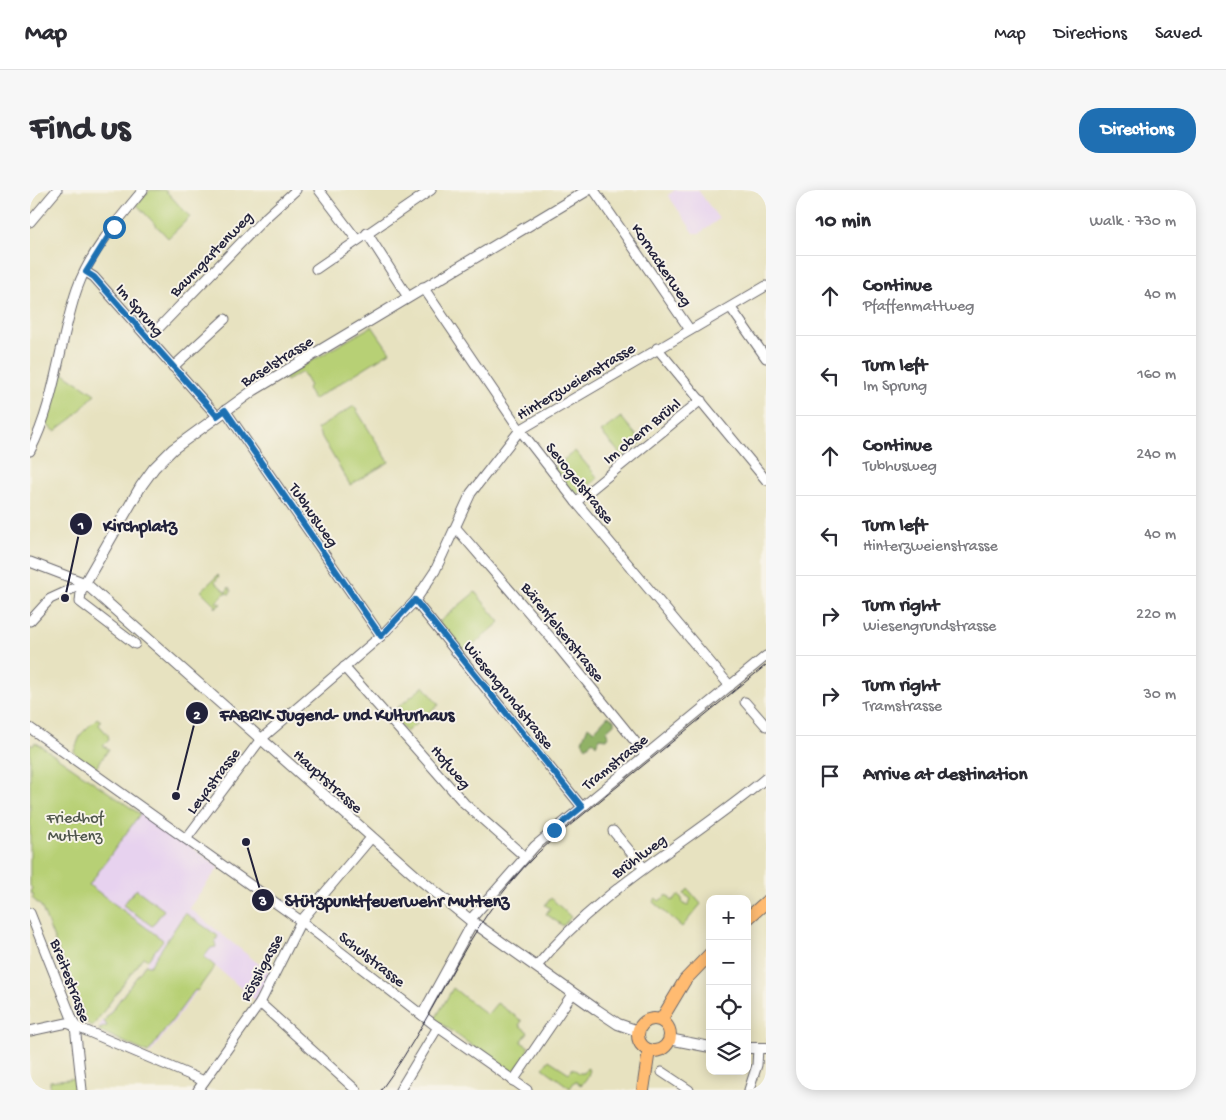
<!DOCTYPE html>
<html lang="en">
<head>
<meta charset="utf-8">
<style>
	:root { --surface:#fff; --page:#f7f7f7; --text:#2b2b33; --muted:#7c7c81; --line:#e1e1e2; --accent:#1f6fb2 }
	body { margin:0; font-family:"Gochi Hand",sans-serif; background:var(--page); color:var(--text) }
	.controls { position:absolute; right:15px; bottom:15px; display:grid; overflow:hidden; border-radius:10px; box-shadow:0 2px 12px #0003 }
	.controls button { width:45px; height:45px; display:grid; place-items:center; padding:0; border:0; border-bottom:1px solid var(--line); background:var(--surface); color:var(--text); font:25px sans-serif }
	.stop { position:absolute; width:15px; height:15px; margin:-11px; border:4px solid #1f6fb2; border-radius:50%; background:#fff }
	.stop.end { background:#1f6fb2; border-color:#fff; box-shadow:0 1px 5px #0008 }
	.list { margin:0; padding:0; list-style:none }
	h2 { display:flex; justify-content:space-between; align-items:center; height:65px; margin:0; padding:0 20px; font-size:21px }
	h2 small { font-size:16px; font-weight:400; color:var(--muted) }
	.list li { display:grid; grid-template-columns:32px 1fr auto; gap:15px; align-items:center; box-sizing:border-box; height:80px; padding:0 20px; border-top:1px solid var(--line) }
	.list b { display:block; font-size:19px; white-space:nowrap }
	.list p { margin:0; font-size:16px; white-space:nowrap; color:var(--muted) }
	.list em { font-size:16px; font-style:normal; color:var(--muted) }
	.icon { flex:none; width:28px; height:28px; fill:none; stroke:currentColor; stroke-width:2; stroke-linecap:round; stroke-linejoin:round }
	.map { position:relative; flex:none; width:736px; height:900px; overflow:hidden; border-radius:20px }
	header { display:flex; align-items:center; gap:30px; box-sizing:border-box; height:70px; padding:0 25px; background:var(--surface); border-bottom:1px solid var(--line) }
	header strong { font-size:24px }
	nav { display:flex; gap:28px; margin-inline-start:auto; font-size:18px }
	.intro { display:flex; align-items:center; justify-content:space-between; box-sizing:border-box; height:120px; padding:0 30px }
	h1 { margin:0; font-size:35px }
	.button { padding:12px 22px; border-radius:20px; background:var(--accent); color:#fff; font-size:18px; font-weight:700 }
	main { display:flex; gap:30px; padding:0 30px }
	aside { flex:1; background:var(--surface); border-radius:20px; box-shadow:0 2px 12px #0003 }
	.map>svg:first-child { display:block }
	.built { fill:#e7d2ef }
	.green { fill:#b7d075; stroke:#6c7958 }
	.forest { fill:#91b266; stroke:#5a6a50 }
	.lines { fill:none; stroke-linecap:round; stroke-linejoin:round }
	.minor-casing { stroke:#67656a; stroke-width:11 }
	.tertiary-casing { stroke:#67656a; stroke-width:12 }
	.primary-casing { stroke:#67656a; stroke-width:14 }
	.minor { stroke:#fff; stroke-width:9 }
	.tertiary { stroke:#fff; stroke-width:10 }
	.primary { stroke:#ffbb71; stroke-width:12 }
	.tram { stroke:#22223b; stroke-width:1 }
	.route { stroke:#1f6fb2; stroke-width:6 }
	.labels { text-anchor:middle; stroke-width:4; stroke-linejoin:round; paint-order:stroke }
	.street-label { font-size:16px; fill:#22223b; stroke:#f7f3e8 }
	.park-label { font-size:16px; fill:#4f564c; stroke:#f7f3e8 }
	.leader { fill:none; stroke:#22223b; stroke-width:2 }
	.callout-dot { fill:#22223b; stroke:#f7f3e8; stroke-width:2 }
	.mark-label { font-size:15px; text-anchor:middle; font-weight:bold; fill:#fff }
	.callout-label { font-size:18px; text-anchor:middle; font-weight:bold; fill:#22223b; stroke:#f7f3e8; stroke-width:4; stroke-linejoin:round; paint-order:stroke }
</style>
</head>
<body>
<header>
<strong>Map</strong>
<nav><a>Map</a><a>Directions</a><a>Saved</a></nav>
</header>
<div class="intro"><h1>Find us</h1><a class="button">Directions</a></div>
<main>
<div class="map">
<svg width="736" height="900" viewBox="0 0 736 900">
	<rect width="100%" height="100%" fill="#f7f3e8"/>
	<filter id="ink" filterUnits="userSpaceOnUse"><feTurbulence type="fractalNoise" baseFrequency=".02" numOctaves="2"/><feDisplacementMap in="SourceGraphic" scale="10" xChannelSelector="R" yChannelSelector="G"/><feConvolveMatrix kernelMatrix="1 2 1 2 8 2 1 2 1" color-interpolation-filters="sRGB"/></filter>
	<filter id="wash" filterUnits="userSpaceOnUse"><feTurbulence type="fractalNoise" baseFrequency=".0096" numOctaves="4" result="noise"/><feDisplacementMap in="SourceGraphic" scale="20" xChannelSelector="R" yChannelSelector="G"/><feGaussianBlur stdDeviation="1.12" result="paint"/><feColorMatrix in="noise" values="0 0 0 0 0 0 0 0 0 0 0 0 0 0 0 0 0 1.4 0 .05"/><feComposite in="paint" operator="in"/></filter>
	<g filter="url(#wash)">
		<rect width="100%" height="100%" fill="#e7e2c0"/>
		<g class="built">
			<polygon points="645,0 668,0 689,29 670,43 664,43 638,5"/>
			<polygon points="111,622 189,677 159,718 240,783 225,810 185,776 120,864 70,842 69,836 133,751 59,695"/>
		</g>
		<g class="green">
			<polygon points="120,0 135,0 160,27 138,48 107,15"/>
			<polygon points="342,136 360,162 283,210 277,198 280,196 272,182 256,191 254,187"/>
			<polygon points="26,178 65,204 44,227 25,241 12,231"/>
			<polygon points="324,216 359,272 320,295 287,239"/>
			<polygon points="591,227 612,252 593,267 571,242"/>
			<polygon points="545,261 568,288 548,304 543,303 523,278"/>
			<polygon points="188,385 189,386 185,392 196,402 199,397 201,401 200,404 195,403 186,412 191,414 185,418 186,416 171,401"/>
			<polygon points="445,402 470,432 433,464 408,433"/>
			<polygon points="394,496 409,515 376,542 361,523"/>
			<polygon points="67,528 71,531 69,535 78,545 79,550 73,556 79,559 65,579 47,567 44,561 51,544"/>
			<polygon points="5,552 110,624 59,695 133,750 118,770 113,767 62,837 57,833 11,716 2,708 4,705 0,702 2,698 0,696 0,554 3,556"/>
			<polygon points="106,699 134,720 122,736 93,715"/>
			<polygon points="658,699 671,714 652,737 623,712 626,708 629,711 637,705 642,711 649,705 652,709 653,714 658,716 661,709 654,704"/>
			<polygon points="521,708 541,727 533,736 516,724 520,718 515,715"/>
			<polygon points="155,723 188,746 185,752 186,757 181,758 174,767 185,776 167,801 165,800 118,863 70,841 69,839 77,836 74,831 116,774 120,776"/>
			<polygon points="423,798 457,825 467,813 492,831 489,835 498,842 491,852 499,857 497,859 499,862 483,883 477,881 405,829"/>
			<polygon points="519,870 539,883 543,878 549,883 554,883 557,878 560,880 557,888 551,895 545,891 540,898 513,878"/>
			<polygon points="47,888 48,900 20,900 20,891"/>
		</g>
		<polygon class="forest" points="578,526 584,530 584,534 576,541 579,546 577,549 569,548 566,555 563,551 556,557 552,551 558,536 564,541"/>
	</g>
	<g filter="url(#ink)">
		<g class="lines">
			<g class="minor-casing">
				<g id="minor">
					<polyline points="289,0 327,50"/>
					<polyline points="564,0 660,140"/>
					<polyline points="0,32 27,0"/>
					<polyline points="337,43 378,107"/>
					<polyline points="286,79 401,0"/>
					<polyline points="56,82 64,87 187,226"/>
					<polyline points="393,97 490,240 546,312 700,496"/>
					<polyline points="701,118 736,168"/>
					<polyline points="118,149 234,29 266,0"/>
					<polyline points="627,158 736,290"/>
					<polyline points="143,177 195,129"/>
					<polyline points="195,220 351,446"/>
					<path d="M0,261C26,211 29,151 47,99C60,62 89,29 113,0"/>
					<polyline points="546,312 671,210"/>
					<polyline points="426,338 521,448 616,565"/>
					<polyline points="0,372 55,393"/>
					<polyline points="55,393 51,402 50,412 105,454"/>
					<polyline points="385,411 552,617"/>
					<polyline points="0,431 20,409 55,393"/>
					<polyline points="314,477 434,613 494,666"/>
					<polyline points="715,512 736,536"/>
					<polyline points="0,538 271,731 402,833 497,900"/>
					<polyline points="583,641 614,678"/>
					<polyline points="156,649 231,549 351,446 385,411 405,381 441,303 490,240 736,96"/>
					<polyline points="0,723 45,836 52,900"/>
					<polyline points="440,730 505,656 736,466"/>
					<path d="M507,776C570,698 660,652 736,588"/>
					<polyline points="230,813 326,900"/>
					<polyline points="392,825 443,732"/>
					<polyline points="0,841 37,833 45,836 174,891"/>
					<polyline points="632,882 659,900"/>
					<polyline points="483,891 543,803"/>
					<polyline points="168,900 230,813 271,731 341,648"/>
					<polyline points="370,900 408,837"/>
					<polyline points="719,900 727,875 728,858"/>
				</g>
			</g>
			<g class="tertiary-casing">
				<g id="tertiary">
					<polyline points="558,0 224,200 143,259 124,278 111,296 55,393 387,687 440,730 567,820 588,834 608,841"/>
					<polyline points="639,849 680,857"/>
					<polyline points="717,858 736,858"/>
				</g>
			</g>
			<g class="primary-casing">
				<g id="primary">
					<polyline points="717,729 736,712"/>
					<circle cx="624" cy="845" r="16"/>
					<polyline points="631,830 655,790 680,764"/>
					<polyline points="613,900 619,860"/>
				</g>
			</g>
			<use href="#minor" class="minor"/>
			<use href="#tertiary" class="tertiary"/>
			<use href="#primary" class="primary"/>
			<path class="tram" d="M351,900C413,816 439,722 522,650L736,475"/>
		</g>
	</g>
	<g class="lines" filter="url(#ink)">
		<polyline class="route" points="84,37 56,82 64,87 187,226 195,220 351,446 385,410 552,617 524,640"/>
	</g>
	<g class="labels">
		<g class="street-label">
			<text transform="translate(180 63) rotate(-46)" y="6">Baumgartenweg</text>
			<text transform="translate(633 74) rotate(56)" y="6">Kornackerweg</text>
			<text transform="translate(111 119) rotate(49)" y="6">Im Sprung</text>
			<text transform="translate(246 170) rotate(-32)" y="6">Baselstrasse</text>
			<text transform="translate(545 190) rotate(-31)" y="6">Hinterzweienstrasse</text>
			<text transform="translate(611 240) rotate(-39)" y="6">Im obern Brühl</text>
			<text transform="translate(551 292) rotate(51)" y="6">Sevogelstrasse</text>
			<text transform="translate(285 324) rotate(55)" y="6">Tubhusweg</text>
			<text transform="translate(534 441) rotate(51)" y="6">Bärenfelserstrasse</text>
			<text transform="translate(480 504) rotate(51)" y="6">Wiesengrundstrasse</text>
			<text transform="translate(584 571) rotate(-39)" y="6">Tramstrasse</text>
			<text transform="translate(422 576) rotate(49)" y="6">Hofweg</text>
			<text transform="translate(182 590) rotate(-53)" y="6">Leyastrasse</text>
			<text transform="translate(299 590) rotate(42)" y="6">Hauptstrasse</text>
			<text transform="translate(608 665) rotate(-36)" y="6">Brühlweg</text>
			<text transform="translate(343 768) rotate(38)" y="6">Schulstrasse</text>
			<text transform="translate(230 777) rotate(-62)" y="6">Rössligasse</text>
			<text transform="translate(42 790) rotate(69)" y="6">Breitestrasse</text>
		</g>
		<g class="park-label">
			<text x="45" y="632">Friedhof<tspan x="45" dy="18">Muttenz</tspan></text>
		</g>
	</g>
	<path class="leader" d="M35 408L51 334M146 606L167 523M216 652L233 710"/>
	<g class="callout-dot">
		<circle cx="35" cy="408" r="5"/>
		<circle cx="146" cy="606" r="5"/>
		<circle cx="216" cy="652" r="5"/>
		<circle cx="51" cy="334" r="12"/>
		<circle cx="167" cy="523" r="12"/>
		<circle cx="233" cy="710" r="12"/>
	</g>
	<g class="mark-label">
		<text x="51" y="339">1</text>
		<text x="167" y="529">2</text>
		<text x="233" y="715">3</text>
	</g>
	<g class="callout-label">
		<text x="110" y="341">Kirchplatz</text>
		<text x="307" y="530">FABRIK Jugend- und Kulturhaus</text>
		<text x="367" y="716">Stützpunktfeuerwehr Muttenz</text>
	</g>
</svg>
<div class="controls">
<button>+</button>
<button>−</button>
<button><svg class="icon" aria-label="locate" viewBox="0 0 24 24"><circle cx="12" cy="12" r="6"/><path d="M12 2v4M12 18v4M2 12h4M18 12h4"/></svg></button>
<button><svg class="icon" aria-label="layers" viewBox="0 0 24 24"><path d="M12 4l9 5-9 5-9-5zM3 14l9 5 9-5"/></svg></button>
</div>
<div class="stop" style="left:84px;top:37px"></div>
<div class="stop end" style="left:524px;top:640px"></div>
</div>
<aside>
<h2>10 min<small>Walk · 730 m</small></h2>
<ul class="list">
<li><svg class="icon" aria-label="ahead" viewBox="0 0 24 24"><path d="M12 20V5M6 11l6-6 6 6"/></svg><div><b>Continue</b><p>Pfaffenmattweg</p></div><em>40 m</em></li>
<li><svg class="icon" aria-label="left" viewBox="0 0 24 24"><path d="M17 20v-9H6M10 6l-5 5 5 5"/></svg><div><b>Turn left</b><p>Im Sprung</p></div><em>160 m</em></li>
<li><svg class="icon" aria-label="ahead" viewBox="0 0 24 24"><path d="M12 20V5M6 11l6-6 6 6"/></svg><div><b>Continue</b><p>Tubhusweg</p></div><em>240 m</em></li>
<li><svg class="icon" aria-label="left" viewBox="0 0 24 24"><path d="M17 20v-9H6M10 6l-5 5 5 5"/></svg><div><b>Turn left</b><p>Hinterzweienstrasse</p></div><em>40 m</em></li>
<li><svg class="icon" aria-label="right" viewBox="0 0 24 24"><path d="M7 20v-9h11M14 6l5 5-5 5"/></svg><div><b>Turn right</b><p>Wiesengrundstrasse</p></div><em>220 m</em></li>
<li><svg class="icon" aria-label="right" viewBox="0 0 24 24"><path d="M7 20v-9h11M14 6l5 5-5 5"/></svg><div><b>Turn right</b><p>Tramstrasse</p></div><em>30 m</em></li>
<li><svg class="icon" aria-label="arrive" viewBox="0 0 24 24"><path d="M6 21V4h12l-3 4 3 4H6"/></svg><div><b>Arrive at destination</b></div></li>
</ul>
</aside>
</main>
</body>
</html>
